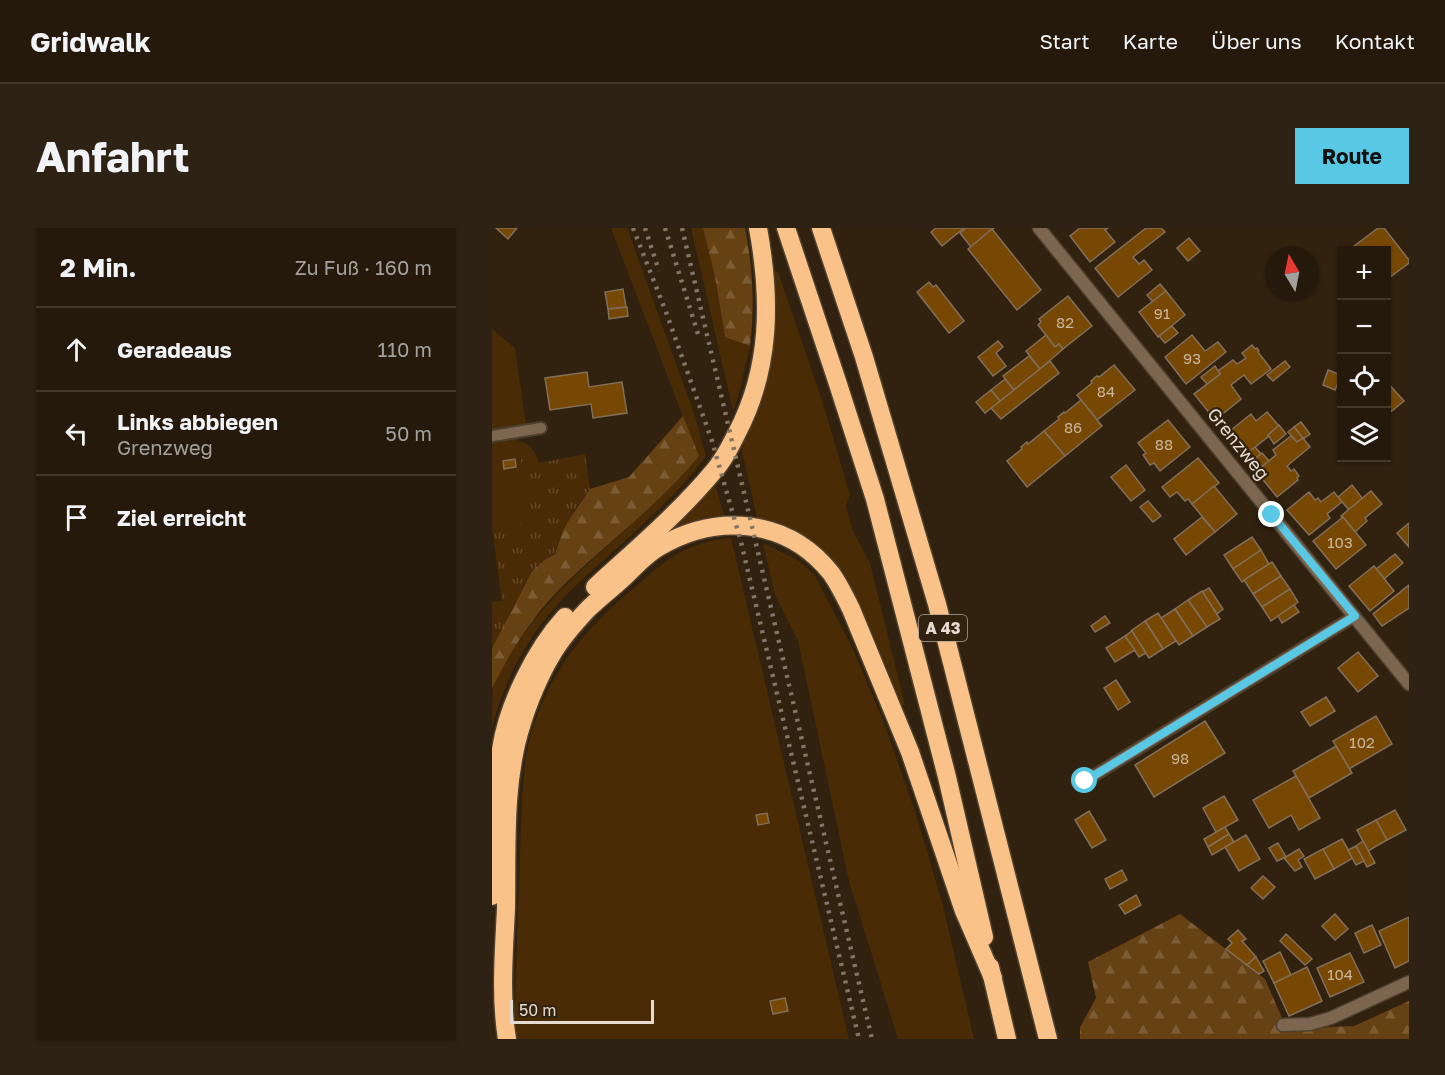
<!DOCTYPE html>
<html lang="de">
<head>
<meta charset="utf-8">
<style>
	:root { --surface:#25190b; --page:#2d2214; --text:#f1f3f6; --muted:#a3a09d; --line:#42382c; --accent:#59c8e5 }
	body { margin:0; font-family:"Golos Text",sans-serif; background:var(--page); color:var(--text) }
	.controls { position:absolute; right:18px; top:18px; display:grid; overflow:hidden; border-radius:0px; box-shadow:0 2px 4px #0004 }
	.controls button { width:54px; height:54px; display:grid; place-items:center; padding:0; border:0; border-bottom:2px solid var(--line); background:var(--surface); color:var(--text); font:30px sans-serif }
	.compass { position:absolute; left:773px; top:18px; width:54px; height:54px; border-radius:50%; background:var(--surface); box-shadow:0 2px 4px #0004; rotate:350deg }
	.scale { position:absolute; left:18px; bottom:15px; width:144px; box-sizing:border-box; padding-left:6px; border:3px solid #e6dbd0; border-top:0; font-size:16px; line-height:21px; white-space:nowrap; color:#e6dbd0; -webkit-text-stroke:4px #31210f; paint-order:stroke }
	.stop { position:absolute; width:18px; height:18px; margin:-14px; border:4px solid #59c8e5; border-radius:50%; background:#fff }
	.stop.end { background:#59c8e5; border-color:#fff; box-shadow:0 2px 6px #0008 }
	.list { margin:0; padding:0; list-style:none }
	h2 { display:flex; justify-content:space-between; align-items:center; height:78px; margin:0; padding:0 24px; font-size:26px }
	h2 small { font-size:20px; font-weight:400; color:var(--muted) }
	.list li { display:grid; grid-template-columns:39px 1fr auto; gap:18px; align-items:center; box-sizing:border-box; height:84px; padding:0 24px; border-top:2px solid var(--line) }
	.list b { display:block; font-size:22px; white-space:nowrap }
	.list p { margin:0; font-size:20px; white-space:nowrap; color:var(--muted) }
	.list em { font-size:20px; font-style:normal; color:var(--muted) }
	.icon { flex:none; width:33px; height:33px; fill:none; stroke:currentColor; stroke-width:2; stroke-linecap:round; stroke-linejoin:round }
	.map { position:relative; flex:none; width:917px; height:811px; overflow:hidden; border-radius:0px }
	header { display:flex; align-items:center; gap:36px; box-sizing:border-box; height:84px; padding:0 30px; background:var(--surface); border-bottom:2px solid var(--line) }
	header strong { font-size:28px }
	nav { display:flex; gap:33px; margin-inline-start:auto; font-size:21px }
	.intro { display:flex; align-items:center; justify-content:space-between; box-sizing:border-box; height:144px; padding:0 36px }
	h1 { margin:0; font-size:42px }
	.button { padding:15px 27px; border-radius:0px; background:var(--accent); color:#111; font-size:21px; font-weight:700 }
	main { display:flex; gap:36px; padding:0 36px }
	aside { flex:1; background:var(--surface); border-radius:0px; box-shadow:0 2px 4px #0004 }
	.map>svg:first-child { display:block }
	.green { fill:#492b05 }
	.forest { fill:url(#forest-firs) }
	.park { fill:url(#park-tufts) }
	.building { fill:#774803; stroke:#826f5b; stroke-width:1.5 }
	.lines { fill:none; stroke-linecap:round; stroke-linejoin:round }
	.service-casing { stroke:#4e3f2e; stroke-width:14 }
	.minor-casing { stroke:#4e3f2e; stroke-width:15 }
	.motorway-casing { stroke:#4e3f2e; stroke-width:21 }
	.service { stroke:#7c6650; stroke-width:10 }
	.minor { stroke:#7c6650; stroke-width:12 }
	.motorway { stroke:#f8c288; stroke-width:18 }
	.rail { stroke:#837566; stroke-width:4.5; stroke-dasharray:3 6; stroke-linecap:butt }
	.route { stroke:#59c8e5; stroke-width:8 }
	.labels { text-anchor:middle; stroke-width:4.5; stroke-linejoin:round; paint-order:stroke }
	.number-label { font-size:15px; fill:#cab69d }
	.shield { fill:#31210f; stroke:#b0a396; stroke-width:1.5 }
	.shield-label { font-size:16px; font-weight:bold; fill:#e6dbd0 }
	.street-label { font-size:18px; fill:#e6dbd0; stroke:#31210f }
</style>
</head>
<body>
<header>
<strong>Gridwalk</strong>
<nav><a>Start</a><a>Karte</a><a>Über uns</a><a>Kontakt</a></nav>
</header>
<div class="intro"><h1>Anfahrt</h1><a class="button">Route</a></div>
<main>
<aside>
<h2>2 Min.<small>Zu Fuß · 160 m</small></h2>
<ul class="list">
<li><svg class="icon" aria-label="ahead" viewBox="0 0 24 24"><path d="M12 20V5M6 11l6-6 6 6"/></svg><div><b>Geradeaus</b></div><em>110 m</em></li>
<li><svg class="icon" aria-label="left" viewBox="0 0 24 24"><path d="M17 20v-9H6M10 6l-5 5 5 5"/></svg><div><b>Links abbiegen</b><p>Grenzweg</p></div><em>50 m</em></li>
<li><svg class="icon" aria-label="arrive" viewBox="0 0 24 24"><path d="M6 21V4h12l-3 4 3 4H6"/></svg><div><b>Ziel erreicht</b></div></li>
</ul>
</aside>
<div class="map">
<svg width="917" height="811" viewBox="0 0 917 811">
	<defs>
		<pattern id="forest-firs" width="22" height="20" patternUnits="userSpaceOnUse" patternTransform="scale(1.5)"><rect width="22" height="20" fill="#664114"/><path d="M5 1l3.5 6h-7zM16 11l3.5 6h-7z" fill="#7c5c35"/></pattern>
		<pattern id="park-tufts" width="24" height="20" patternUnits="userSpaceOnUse" patternTransform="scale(1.5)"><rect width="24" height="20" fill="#492b05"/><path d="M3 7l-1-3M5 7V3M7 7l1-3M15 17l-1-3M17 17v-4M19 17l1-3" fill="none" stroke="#634928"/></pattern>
	</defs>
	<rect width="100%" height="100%" fill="#31210f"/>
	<g class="green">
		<path d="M119,0H135L203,188L214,228C201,245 188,261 172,276C131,318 83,352 47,399C25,429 10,463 0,499C0,488 0,467 1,458C5,447 13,436 19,426C66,346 150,299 206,228Z"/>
		<polygon points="199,0 211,0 223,49 233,109 258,118 247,166 241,183"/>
		<polygon points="284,43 286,44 330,172 358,267 354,278 361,303 378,335 413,477 410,477 383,411 363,370 298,302 265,290 249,219 261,195 270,168 277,140 282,114 285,86 282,44"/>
		<polygon points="0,101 23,120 34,197 26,213 38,294 0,299"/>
		<polygon points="223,256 232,287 212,290 181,301 179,300"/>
		<path d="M239,310L357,811H23L19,790L23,772L30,569C32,548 33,526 39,506C58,442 93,401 143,359C175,331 194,314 239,310Z"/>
		<polygon points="271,315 305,332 322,346 360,419 392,495 423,583 450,674 482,811 406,811 357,653 306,413 283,367"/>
	</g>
	<g class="forest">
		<path d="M211,0H253C261,43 263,75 258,118L233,109L223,49Z"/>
		<path d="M191,188L207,228C164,281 108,319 61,368C36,395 17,427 0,460V420L40,343L52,332L63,326L71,302L78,290L98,261L137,249Z"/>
		<polygon points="688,686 773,751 791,792 785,795 794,801 801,803 811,803 836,799 862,798 917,773 917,811 588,811 588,799 604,770 596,734"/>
	</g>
	<path class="park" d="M26,213C39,216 43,223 47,235L93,226L98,261C82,280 69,301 63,326L52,332L40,343L0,420V374L10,373L0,299L37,294Z"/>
	<g class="building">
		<polygon points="4,0 25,0 16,11"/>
		<polygon points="444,0 472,0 450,18 439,4"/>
		<polygon points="474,0 502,0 479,19 468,5"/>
		<polygon points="588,0 616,0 613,2 623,14 598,34 578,8"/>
		<polygon points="654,0 669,0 673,4 641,29 647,36 652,32 660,42 626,69 603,40"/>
		<polygon points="886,0 892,0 917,32 917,35 894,52 894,22 857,22"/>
		<polygon points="500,1 549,62 525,82 476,21"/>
		<polygon points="697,10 708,23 696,33 685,20"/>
		<polygon points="437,54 441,59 444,57 472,93 457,105 425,64"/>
		<polygon points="668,56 674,63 661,74 655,67"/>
		<polygon points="131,61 134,79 116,81 113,64"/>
		<polygon points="674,63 693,87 666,109 647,84"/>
		<polygon points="576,68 600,98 571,121 567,116 563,119 546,97 549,94 547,91"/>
		<polygon points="135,79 136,88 117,91 116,81"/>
		<polygon points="680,98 686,105 673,115 667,108"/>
		<polygon points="554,107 563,119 567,116 571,121 548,141 534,123"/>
		<polygon points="700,107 713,123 726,114 734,124 694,156 673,129"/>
		<polygon points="506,113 511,119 504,125 514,138 501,148 486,129"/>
		<polygon points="760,117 763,121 765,120 767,123 766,124 779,141 759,156 752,147 739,157 749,171 723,192 702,166 728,146 726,143 741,132 745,136 754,130 750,125"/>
		<polygon points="537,128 548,141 522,162 511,148"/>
		<polygon points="558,133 567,145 509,191 499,180"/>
		<polygon points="793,133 798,139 781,153 775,147"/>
		<polygon points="622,137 643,162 605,192 585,167 600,155 599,153 605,148 607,149"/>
		<polygon points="723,138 728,146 715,156 709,149"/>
		<polygon points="836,142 849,147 843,162 831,157"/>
		<polygon points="95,144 97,159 130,154 135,185 101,190 99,176 58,182 53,150"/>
		<polygon points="513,151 522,162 508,173 499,162"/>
		<polygon points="894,153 912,173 895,187 894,186"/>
		<polygon points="499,162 508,173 493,185 484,174"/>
		<polygon points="589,172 610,198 573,228 552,203 567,191 566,189 572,184 573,185"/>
		<polygon points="775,184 787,198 776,207 777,208 752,228 734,206 759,186 764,193"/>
		<polygon points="676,192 698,219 668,243 662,235 658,237 651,227 654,225 646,215"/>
		<polygon points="809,194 818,206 811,211 802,199"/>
		<polygon points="787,197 794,206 782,216 776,207"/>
		<polygon points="802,199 811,210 805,214 796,204"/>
		<polygon points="552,203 573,228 535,259 515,233 530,221 529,219 535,214 536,216"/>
		<polygon points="799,208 805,214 811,210 818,219 795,238 799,243 802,241 807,248 805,250 806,252 785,269 764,243 784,227 781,222"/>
		<polygon points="763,219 769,226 758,235 752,228"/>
		<polygon points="770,225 777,233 764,243 758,235"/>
		<polygon points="706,230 727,255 700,276 696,271 693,273 685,264 678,269 670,259"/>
		<polygon points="23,231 24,239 12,241 11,233"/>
		<polygon points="634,237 653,262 639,273 619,249"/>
		<polygon points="860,257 871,271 857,282 846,269"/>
		<polygon points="722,258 745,286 723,304 700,276"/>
		<polygon points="879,263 890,276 873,290 875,293 863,304 851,289 850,290 849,288"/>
		<polygon points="817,264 823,272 826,270 829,274 842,264 850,274 835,286 838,290 817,307 795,282"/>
		<polygon points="656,273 669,288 661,294 648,279"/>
		<polygon points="710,289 723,304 694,327 682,311"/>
		<polygon points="851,289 874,317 844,341 821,313"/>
		<polygon points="917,295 917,319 905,305"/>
		<polygon points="760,309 769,322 741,341 732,327"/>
		<polygon points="769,322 777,336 750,354 741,341"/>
		<polygon points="903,326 911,335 892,351 884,341"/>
		<polygon points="780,334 789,348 761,366 752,352"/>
		<polygon points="882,338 902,363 878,383 857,358"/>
		<polygon points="789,348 798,361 770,379 761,366"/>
		<polygon points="917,357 917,380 890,398 881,386"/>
		<polygon points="717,360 731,381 725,386 710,364"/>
		<polygon points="798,361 806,374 779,393 770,379"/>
		<polygon points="710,363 728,391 715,399 696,372"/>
		<polygon points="696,372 715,399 701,408 683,381"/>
		<polygon points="802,377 807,384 790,395 786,388"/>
		<polygon points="683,381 701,408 687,417 669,390"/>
		<polygon points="666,385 684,413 671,421 653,393"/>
		<polygon points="613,388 618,395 603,404 599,398"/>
		<polygon points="653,393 671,421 657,430 639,403"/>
		<polygon points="640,403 654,425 647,429 633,408"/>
		<polygon points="633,408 643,422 623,434 614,420"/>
		<polygon points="866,424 886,448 866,464 846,440"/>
		<polygon points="624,452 638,474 626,482 612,460"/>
		<polygon points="834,469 843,483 818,498 809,484"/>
		<polygon points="884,488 900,516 857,541 841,513"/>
		<polygon points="713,493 733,525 662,569 643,537"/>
		<polygon points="844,518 860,545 817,570 801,543"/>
		<polygon points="804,548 828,590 807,602 799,587 777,600 761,572"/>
		<polygon points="732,568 746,592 724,604 711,580"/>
		<polygon points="903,582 914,602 895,612 884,592"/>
		<polygon points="597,583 614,612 600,620 583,592"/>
		<polygon points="275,585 277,595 266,597 264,587"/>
		<polygon points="884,592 895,612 876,623 865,602"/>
		<polygon points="733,599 737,606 716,619 712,611"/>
		<polygon points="737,606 742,614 720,627 716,619"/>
		<polygon points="754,607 768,631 747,643 733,619"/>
		<polygon points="850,611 861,630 842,641 831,621"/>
		<polygon points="871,613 883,635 875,639 864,618"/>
		<polygon points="786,615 794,629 785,633 777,620"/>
		<polygon points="864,618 872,633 864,637 856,622"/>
		<polygon points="807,621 812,628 806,632 810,639 803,643 792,630"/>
		<polygon points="831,621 842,641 823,651 812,631"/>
		<polygon points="630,642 635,652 618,661 613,651"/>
		<polygon points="771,648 783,659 771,671 759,660"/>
		<polygon points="644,667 649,677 633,686 627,677"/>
		<polygon points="843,686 856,701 843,712 830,698"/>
		<polygon points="917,689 917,733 903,740 887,703"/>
		<polygon points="880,697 889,717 872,725 863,705"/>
		<polygon points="746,702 754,711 750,713 764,729 755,737 734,721 740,715 736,711"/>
		<polygon points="794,706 820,731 813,737 788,713"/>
		<polygon points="788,724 799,747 782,755 771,733"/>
		<polygon points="858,725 872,754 838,769 825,740"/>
		<polygon points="764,729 772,743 767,746 755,737"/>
		<polygon points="815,739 830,773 797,788 782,755"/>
		<polygon points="293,770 296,783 281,786 278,773"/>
	</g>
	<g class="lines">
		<g class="service-casing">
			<g id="service">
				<polyline points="0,208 49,200"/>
				<polyline points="593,553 863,388"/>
			</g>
		</g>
		<g class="minor-casing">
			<g id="minor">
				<polyline points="547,0 917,456"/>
				<polyline points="791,797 818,796 839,790 917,754"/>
			</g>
		</g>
		<g class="motorway-casing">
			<g id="motorway">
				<polyline points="294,0 345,153 383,271 455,549 492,709"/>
				<polyline points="329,0 372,129 445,376 556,811"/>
				<path d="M103,359C143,322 186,286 221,244C231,233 238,219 245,205C279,140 279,71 266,0"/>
				<path d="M0,668C2,619 1,569 9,521C16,477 43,422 73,389"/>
				<polyline points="498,739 515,811"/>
				<path d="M15,811C8,768 12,723 14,680C15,619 11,553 30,495C36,475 48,446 59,428C68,412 82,396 95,382C106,371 118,362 129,352C141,341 153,327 167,319C225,285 295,290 339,345C347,356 353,369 359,381L418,524L472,683L501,750"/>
			</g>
		</g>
		<use href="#service" class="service"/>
		<use href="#minor" class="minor"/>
		<use href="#motorway" class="motorway"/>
		<g class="rail">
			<polyline points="141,0 174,84 220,213 249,314 367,811"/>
			<polyline points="153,0 167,43"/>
			<polyline points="173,0 206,106"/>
			<polyline points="190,0 380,811"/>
		</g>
	</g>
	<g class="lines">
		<polyline class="route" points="593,553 863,388 780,287"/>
	</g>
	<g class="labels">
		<g class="number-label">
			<text x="670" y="91">91</text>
			<text x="573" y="100">82</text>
			<text x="700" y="136">93</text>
			<text x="614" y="169">84</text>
			<text x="581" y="205">86</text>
			<text x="672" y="222">88</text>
			<text x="848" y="320">103</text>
			<text x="870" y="520">102</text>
			<text x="688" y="536">98</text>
			<text x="848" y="752">104</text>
		</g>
		<rect class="shield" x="427" y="387" width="48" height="26" rx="4.5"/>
		<g class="shield-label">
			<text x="451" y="406">A 43</text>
		</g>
		<g class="street-label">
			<text transform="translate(746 216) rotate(51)" y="6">Grenzweg</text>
		</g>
	</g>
</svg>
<div class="controls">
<button>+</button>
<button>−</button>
<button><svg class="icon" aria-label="locate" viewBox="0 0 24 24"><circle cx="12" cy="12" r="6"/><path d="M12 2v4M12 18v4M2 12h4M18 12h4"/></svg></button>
<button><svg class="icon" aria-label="layers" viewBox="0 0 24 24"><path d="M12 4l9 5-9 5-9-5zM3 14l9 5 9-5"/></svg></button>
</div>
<svg class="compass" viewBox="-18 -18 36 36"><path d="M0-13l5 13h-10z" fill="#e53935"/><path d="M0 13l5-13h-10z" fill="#a3a09d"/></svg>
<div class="scale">50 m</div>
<div class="stop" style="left:593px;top:553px"></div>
<div class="stop end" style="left:780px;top:287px"></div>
</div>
</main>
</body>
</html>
